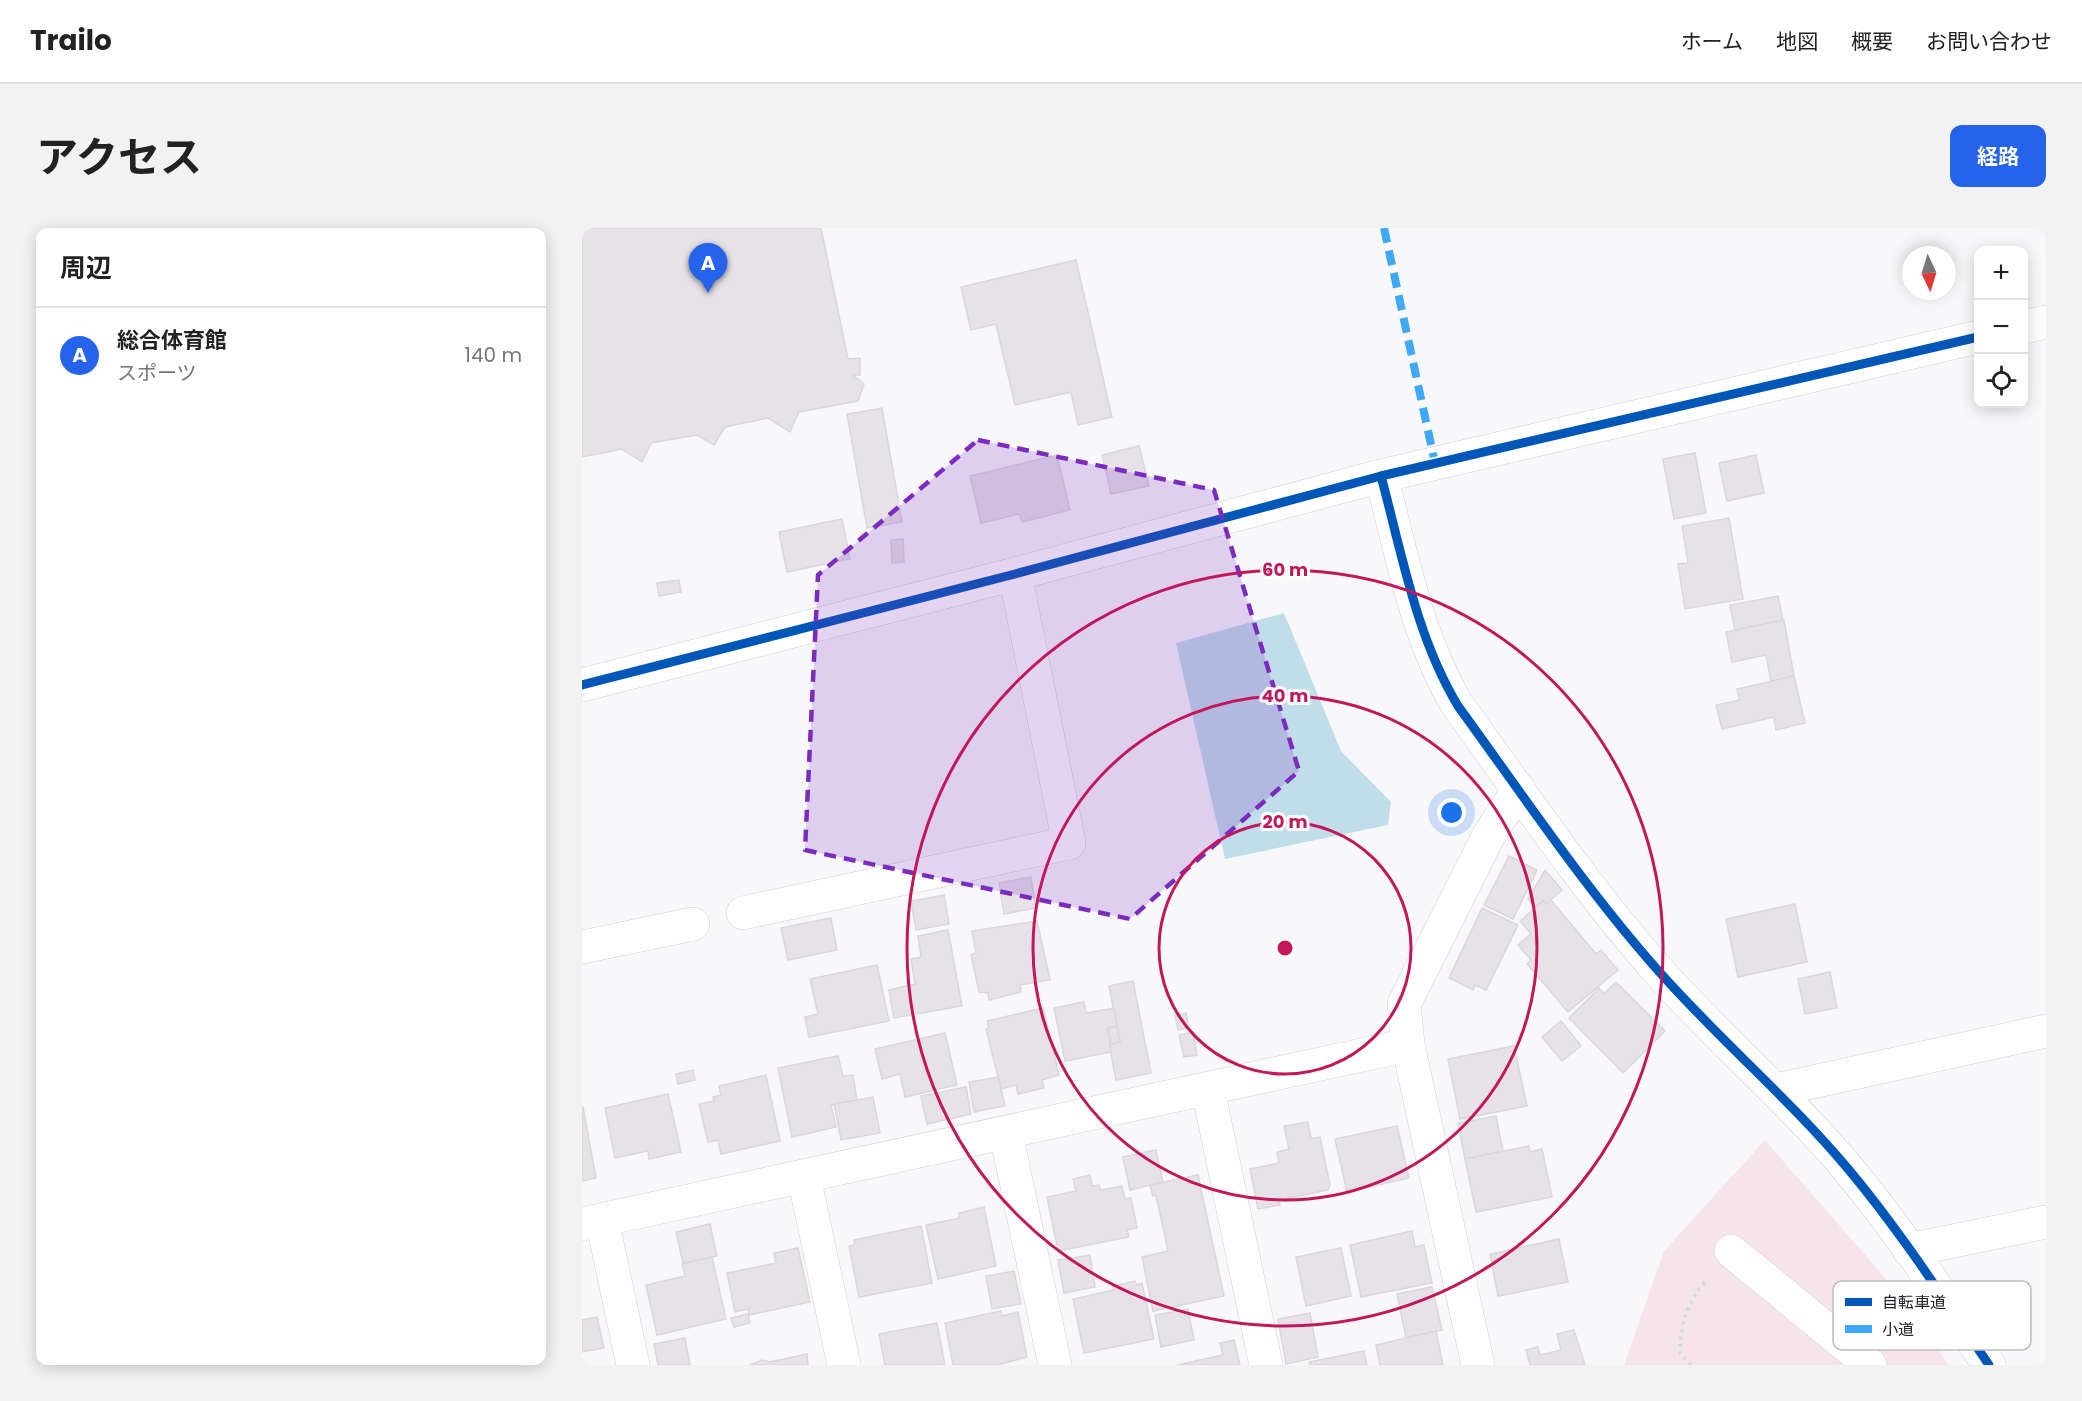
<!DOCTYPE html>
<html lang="ja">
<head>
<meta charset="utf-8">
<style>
	:root { --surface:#fff; --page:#f2f2f2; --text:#222; --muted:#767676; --line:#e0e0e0; --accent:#2563eb }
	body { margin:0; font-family:Poppins,"Noto Sans JP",sans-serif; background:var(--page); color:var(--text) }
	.controls { position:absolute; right:18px; top:18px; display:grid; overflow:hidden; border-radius:12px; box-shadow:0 3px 15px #0003 }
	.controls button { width:54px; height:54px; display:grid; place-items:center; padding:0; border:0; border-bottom:2px solid var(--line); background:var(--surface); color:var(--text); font:30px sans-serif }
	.compass { position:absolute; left:1320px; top:18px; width:54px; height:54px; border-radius:50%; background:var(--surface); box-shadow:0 3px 15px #0003; rotate:176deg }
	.you { position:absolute; left:870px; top:585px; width:21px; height:21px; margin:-15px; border:4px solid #fff; border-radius:50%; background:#1a73e8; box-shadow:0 0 0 9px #1a73e833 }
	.badge { display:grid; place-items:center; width:39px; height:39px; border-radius:50%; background:var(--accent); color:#fff; font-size:20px; font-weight:700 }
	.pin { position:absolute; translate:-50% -50px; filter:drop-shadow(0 2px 3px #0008) }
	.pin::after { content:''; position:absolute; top:32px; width:21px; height:18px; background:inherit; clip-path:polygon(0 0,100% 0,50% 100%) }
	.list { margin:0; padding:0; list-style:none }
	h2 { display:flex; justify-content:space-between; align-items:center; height:78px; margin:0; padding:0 24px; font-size:26px }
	h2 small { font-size:20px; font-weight:400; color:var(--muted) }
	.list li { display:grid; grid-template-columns:39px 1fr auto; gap:18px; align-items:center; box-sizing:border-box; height:96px; padding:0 24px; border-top:2px solid var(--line) }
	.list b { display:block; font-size:22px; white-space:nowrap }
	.list p { margin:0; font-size:20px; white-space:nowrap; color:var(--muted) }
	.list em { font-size:20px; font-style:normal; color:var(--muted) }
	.icon { flex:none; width:33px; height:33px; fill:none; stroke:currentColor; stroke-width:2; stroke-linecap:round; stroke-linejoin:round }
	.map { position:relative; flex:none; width:1464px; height:1137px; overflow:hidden; border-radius:12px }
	header { display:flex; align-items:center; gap:36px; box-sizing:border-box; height:84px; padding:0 30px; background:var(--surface); border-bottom:2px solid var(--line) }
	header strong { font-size:28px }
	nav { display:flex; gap:33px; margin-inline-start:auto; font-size:21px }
	.intro { display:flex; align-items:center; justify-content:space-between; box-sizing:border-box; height:144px; padding:0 36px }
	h1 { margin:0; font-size:42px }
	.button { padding:15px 27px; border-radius:12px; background:var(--accent); color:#fff; font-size:21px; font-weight:700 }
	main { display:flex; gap:36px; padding:0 36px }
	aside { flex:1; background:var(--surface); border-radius:12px; box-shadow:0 3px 15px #0003 }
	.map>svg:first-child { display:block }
	.green { fill:#f5e5ea }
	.water { fill:#c0dde9 }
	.building { fill:#e7e1e8; stroke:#dad7db; stroke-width:1.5 }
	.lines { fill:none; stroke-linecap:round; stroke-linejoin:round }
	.minor-casing { stroke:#d0cfd4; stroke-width:34 }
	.path { stroke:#d8d8d8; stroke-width:4; stroke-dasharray:3 4.5; stroke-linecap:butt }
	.minor { stroke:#fefefe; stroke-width:33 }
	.quiet { stroke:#3fa9f5; stroke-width:8; stroke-dasharray:15 8; stroke-linecap:butt }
	.cycleway-casing { stroke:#fff; stroke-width:13 }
	.cycleway { stroke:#0057b8; stroke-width:9 }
	.marked { fill:#7b2cbf; fill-opacity:0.2; stroke:#7b2cbf; stroke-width:4.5; stroke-dasharray:12 8; stroke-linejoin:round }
	.ring { fill:none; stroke:#c2185b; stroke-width:3 }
	.key { fill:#fff; stroke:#bdbcbf; stroke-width:1.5 }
	.key-label { font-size:16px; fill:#222129 }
	.centre { fill:#c2185b; stroke:#fff; stroke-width:3 }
	.ring-label { font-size:18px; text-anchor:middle; font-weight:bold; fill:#c2185b; stroke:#fff; stroke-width:6; stroke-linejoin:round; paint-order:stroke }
</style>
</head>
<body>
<header>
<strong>Trailo</strong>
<nav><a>ホーム</a><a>地図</a><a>概要</a><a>お問い合わせ</a></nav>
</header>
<div class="intro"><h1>アクセス</h1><a class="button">経路</a></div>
<main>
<aside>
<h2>周辺<small></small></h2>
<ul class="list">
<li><span class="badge">A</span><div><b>総合体育館</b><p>スポーツ</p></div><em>140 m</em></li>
</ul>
</aside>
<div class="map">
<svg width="1464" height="1137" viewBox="0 0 1464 1137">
	<rect width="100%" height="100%" fill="#f8f8fa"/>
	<polygon class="green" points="1183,912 1311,1059 1367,1137 1042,1137 1082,1023"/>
	<polygon class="water" points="702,385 759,523 809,574 806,597 643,631 594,415"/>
	<g class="building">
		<polygon points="0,0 239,0 266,131 278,130 278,147 271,147 282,156 276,173 217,184 208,204 186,190 143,199 132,217 115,207 69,215 60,234 40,221 0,229"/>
		<polygon points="494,32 530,189 496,197 489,164 433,177 414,96 389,102 379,59"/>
		<polygon points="300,180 320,294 285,300 265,186"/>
		<polygon points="557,218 567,258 529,266 520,227"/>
		<polygon points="1113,225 1124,285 1092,291 1081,231"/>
		<polygon points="475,227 488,282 440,294 437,286 399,295 388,248"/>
		<polygon points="1174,227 1182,265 1145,273 1137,235"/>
		<polygon points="1147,290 1161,371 1103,381 1096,336 1106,335 1100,298"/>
		<polygon points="260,291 268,331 205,344 197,304"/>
		<polygon points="321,311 322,334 310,335 309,312"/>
		<polygon points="97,352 99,364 77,368 75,355"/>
		<polygon points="1196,368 1201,392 1153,402 1148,377"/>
		<polygon points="1202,392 1212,448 1189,453 1184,427 1150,434 1144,404"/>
		<polygon points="1212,448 1223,495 1194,502 1192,489 1140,501 1134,477 1158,472 1155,461"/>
		<polygon points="927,628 955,642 931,691 902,677"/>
		<polygon points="963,642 980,662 964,676 961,673 953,679 946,671"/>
		<polygon points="449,649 454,680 422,686 417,655"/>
		<polygon points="362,667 367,696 334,702 329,673"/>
		<polygon points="969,672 1014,726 1019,722 1036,742 986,784 945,736 949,732 936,717 949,706 938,693 961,673 964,676"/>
		<polygon points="1213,676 1225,734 1156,749 1144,691"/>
		<polygon points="900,680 936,697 904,762 893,757 891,762 867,750"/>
		<polygon points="249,690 255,722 206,732 199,700"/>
		<polygon points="455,693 468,752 438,757 439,764 407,772 406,765 397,764 389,727 394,725 390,703"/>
		<polygon points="366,702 380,778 312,790 307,762 333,756 329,731 339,729 336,708"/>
		<polygon points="295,737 307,793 227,809 223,789 236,786 228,751"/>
		<polygon points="1248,744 1255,780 1223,786 1216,751"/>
		<polygon points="551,753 569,845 534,852 527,816 538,814 527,758"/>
		<polygon points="1034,754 1083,803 1041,845 987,790 1017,760 1022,766"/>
		<polygon points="502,774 504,785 532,780 535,798 526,800 529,824 483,833 472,780"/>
		<polygon points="461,780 477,847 460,852 462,860 436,866 434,857 419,861 404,801 407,800 405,793"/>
		<polygon points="604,785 607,800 596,802 593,787"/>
		<polygon points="979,793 999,818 980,833 960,809"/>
		<polygon points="535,798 538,814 529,816 526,800"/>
		<polygon points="611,804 615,827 602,829 597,807"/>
		<polygon points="363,805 375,857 323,869 318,846 300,851 293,821"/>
		<polygon points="932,818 945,878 878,891 866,831"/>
		<polygon points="256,828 261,848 271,847 275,872 249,877 254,899 210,909 196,840"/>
		<polygon points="111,842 113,852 96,856 94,846"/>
		<polygon points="184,847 198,913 139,926 136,912 126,914 117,876 132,873 131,869 139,867 137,858"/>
		<polygon points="416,849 423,878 392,884 387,854"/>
		<polygon points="384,859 389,886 345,896 339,868"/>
		<polygon points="86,866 99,924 67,931 66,923 33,930 23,880"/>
		<polygon points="291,869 298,905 259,912 252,876"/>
		<polygon points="1,879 14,950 0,953 0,879"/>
		<polygon points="914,888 921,923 883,931 876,895"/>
		<polygon points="726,894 729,911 738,909 748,957 746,962 697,972 698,977 676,981 668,941 697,935 695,924 707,921 702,898"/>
		<polygon points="815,898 827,950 765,964 753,911"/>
		<polygon points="947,918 948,924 960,921 970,969 894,984 883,931"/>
		<polygon points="574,922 581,954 548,962 541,929"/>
		<polygon points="508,947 510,958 517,957 519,962 540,958 543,971 549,970 555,1000 545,1002 547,1009 476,1023 465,969 494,963 491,951"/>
		<polygon points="616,947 642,1068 571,1083 560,1029 586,1023 574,967 571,968 568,957"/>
		<polygon points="402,979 414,1038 356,1051 344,997 377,990 377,985"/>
		<polygon points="128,996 135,1028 101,1035 94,1004"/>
		<polygon points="339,998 350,1055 277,1069 267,1018 273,1017 272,1012"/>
		<polygon points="830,1003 833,1019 842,1017 850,1055 779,1069 768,1017"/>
		<polygon points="977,1011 986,1054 916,1068 908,1026"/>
		<polygon points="216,1020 228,1074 167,1087 166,1081 153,1084 145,1045 194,1035 192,1025"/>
		<polygon points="759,1020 769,1068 724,1078 714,1029"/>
		<polygon points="508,1027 513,1059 482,1065 476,1032"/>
		<polygon points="130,1029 144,1091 75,1107 64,1057 103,1048 100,1036"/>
		<polygon points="432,1043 439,1076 410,1081 404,1048"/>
		<polygon points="553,1053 555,1057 560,1055 572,1111 502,1125 491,1071 532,1062 531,1058"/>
		<polygon points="850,1059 860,1102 824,1110 815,1066"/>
		<polygon points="606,1081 612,1112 579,1119 573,1087"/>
		<polygon points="419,1083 420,1088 436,1084 445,1129 415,1137 371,1137 363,1095"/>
		<polygon points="728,1085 736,1129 704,1136 696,1091"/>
		<polygon points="166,1086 168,1095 152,1099 149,1090"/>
		<polygon points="15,1089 22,1120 0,1124 0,1092"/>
		<polygon points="355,1095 363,1137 303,1137 297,1106"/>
		<polygon points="992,1102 1003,1137 948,1137 944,1122 956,1119 958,1127 979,1122 975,1106"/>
		<polygon points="854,1103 861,1137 798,1137 794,1117"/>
		<polygon points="103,1110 108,1137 76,1137 72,1116"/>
		<polygon points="652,1112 658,1137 595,1137 641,1127 638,1115"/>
		<polygon points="782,1123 785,1137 728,1137 727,1134"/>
		<polygon points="225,1126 226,1137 168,1137 180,1132 188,1134"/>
	</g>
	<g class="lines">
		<g class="minor-casing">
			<g id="minor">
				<polyline points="1442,99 1464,94"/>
				<path d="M799,248C820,326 834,408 876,478C940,566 1001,657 1073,739C1134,809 1207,870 1267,942C1318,1003 1362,1071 1407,1137"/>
				<polyline points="0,457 433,346 799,248 1396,109"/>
				<polyline points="161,685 487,615 433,346"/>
				<polyline points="0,719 111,696"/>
				<polyline points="626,862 684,1137"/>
				<polyline points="1194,862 1464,803"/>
				<polyline points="424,906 473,1137"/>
				<polyline points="222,949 262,1137"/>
				<polyline points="20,992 51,1137"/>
				<polyline points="0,996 826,817"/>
				<polyline points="1327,1022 1464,994"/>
				<polyline points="1149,1023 1288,1137"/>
				<polyline points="896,1137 826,817 822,776 907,607 937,561"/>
			</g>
		</g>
		<path class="path" d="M1109,1137L1098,1126C1098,1098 1105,1074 1124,1053"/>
		<use href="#minor" class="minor"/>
		<polyline class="quiet" points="802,0 853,235"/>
		<g class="cycleway-casing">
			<g id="cycleway">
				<path d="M799,248C820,326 834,408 876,478C940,566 1001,657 1073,739C1134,809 1207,870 1267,942C1318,1003 1362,1071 1407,1137"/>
				<polyline points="0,457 433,346 799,248 1396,109"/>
			</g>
		</g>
		<use href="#cycleway" class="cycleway"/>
	</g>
	<path class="marked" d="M396,212L632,262L717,543L548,691L223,622L236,347Z"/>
	<g class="ring">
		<circle cx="703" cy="720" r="126"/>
		<circle cx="703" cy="720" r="252"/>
		<circle cx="703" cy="720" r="378"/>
	</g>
	<rect x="1251" y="1053" width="198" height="69" rx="9" class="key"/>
	<rect x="1263" y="1070" width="27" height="8" fill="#0057b8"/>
	<rect x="1263" y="1097" width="27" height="8" fill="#3fa9f5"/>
	<g class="key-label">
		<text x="1300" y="1080">自転車道</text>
		<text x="1300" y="1107">小道</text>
	</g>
	<circle cx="703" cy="720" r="9" class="centre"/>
	<g class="ring-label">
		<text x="703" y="348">60 m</text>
		<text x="703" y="474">40 m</text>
		<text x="703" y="600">20 m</text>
	</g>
</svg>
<div class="controls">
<button>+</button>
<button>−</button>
<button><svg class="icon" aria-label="locate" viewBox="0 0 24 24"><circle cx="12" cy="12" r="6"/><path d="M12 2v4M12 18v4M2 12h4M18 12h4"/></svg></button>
</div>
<svg class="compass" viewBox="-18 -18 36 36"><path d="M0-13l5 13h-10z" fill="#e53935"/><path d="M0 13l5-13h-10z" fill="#767676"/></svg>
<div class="you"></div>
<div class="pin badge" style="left:126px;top:65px">A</div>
</div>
</main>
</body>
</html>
